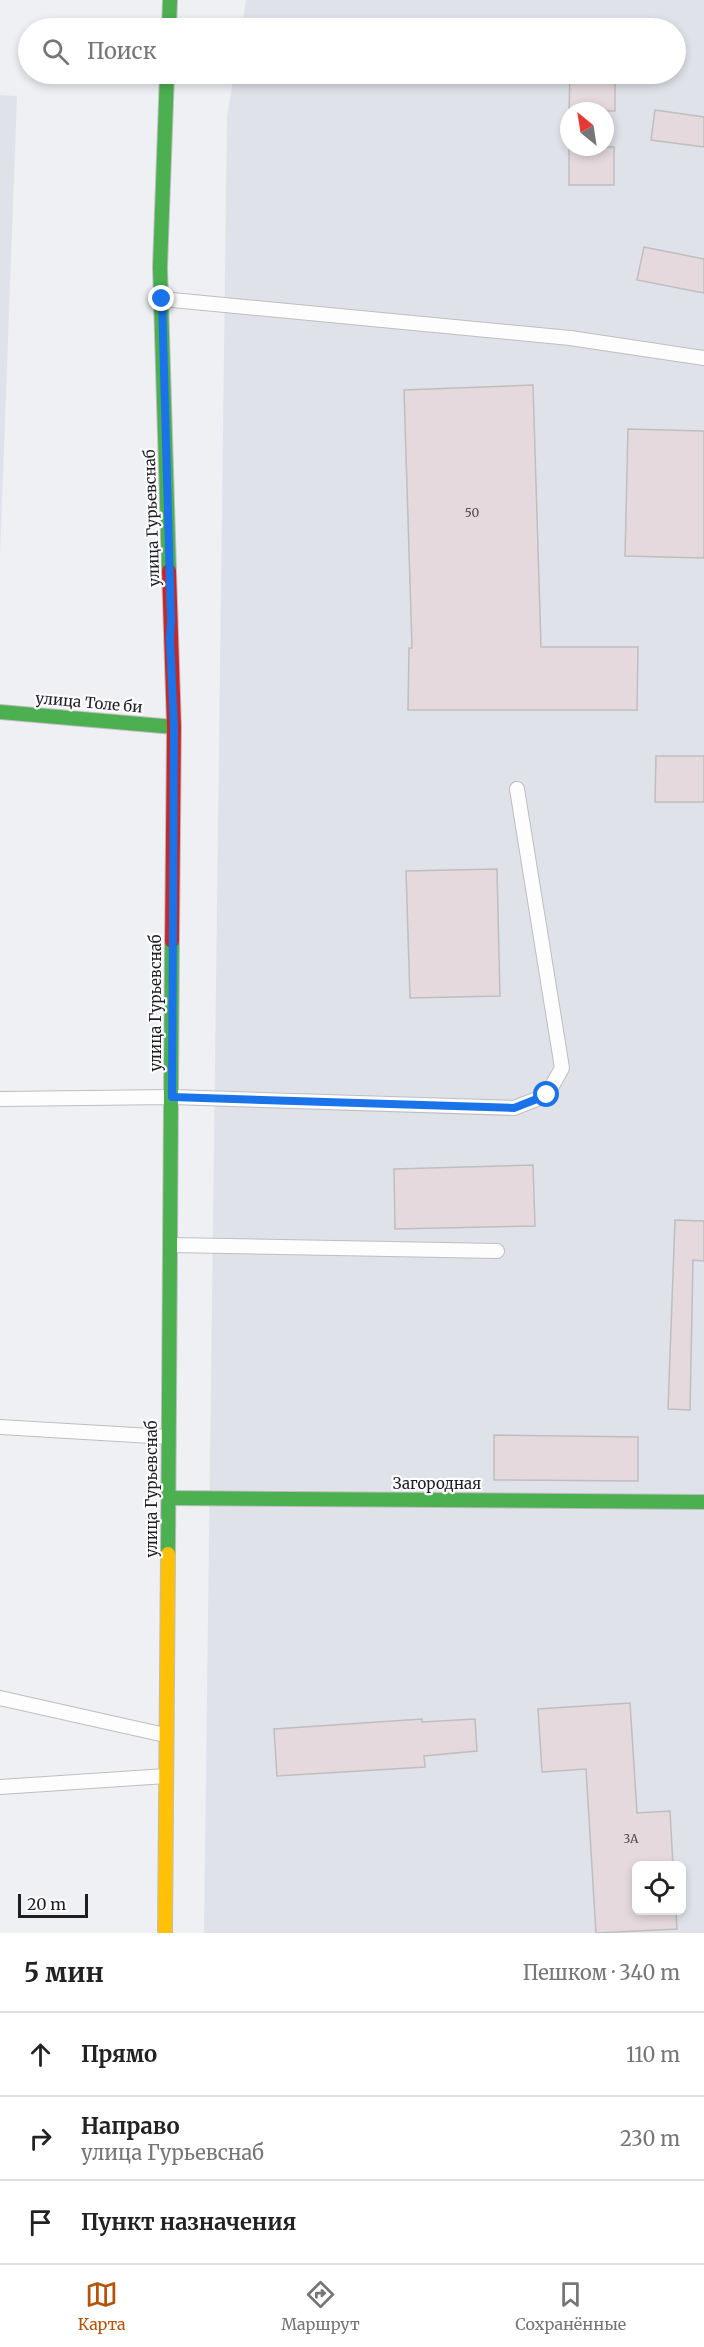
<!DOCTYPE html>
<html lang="ru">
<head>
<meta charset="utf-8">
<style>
	:root { --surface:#fff; --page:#f2f2f2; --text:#222; --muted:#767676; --line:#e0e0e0; --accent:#b45309 }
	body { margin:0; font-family:Merriweather,serif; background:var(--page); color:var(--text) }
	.controls { position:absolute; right:18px; bottom:18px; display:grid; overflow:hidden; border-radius:9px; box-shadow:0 3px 9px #0003 }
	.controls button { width:54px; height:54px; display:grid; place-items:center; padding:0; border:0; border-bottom:2px solid var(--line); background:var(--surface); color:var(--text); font:30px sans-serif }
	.compass { position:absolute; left:560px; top:102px; width:54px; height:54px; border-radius:50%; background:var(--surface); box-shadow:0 3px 9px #0003; rotate:330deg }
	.scale { position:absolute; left:18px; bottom:15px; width:70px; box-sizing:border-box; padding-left:6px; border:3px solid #1f1f21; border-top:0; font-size:16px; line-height:21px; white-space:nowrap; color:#1f1f21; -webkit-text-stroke:4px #fcfcfe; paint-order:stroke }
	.stop { position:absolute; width:18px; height:18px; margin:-14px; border:4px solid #1a73e8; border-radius:50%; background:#fff }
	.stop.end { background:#1a73e8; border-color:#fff; box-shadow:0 2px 6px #0008 }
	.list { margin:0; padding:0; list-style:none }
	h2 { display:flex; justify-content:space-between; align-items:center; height:78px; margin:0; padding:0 24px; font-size:26px }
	h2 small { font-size:20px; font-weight:400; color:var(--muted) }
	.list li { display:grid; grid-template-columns:39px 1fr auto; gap:18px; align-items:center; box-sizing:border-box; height:84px; padding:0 24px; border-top:2px solid var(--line) }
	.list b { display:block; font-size:22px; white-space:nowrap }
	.list p { margin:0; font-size:20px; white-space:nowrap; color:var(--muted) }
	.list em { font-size:20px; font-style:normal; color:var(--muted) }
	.icon { flex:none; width:33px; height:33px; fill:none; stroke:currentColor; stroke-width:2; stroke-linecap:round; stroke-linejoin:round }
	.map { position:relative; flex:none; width:704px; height:1933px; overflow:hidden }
	.search { position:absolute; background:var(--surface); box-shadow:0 3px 9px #0003; left:18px; right:18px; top:18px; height:66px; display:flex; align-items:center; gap:15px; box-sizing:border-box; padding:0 21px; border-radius:33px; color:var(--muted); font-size:22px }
	.sheet { height:330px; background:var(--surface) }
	nav { display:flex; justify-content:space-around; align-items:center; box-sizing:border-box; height:84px; border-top:2px solid var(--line); background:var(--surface); font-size:16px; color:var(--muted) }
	nav a { display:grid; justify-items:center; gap:3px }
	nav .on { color:var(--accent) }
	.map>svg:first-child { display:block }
	.built { fill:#e0e2ea; fill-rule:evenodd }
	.building { fill:#e5d9de; stroke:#bebebf; stroke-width:1.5 }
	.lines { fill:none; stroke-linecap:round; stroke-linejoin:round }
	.lane-casing { stroke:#bebec0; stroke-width:16 }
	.fast-casing { stroke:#bebec0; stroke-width:16 }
	.slow-casing { stroke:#bebec0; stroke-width:16 }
	.jam-casing { stroke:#bebec0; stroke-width:16 }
	.lane { stroke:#fdfdfd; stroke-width:14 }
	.fast { stroke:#4caf50; stroke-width:14 }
	.slow { stroke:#ffc107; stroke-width:14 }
	.jam { stroke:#c62828; stroke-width:14 }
	.route { stroke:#1a73e8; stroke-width:8 }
	.labels { text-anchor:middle; stroke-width:4.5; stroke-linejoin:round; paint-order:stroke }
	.number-label { font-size:12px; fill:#524e51 }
	.street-label { font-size:15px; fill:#1f1f21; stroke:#fcfcfe }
</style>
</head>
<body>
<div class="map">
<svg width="704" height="1933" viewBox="0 0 704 1933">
	<rect width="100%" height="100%" fill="#eff0f3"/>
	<g class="built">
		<path d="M246,0H704V1933H204L227,116L234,74H676V28H242ZM569,111H605V147H569ZM636,1866H682V1910H636Z"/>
		<polygon points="0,95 17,96 0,557"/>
	</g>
	<g class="building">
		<polygon points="570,74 615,74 615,111 569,111"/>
		<polygon points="655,110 704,117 704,147 651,140"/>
		<rect x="569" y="147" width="45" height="38"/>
		<polygon points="644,247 704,259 704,293 637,280"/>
		<polygon points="533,385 541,647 638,647 637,710 408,710 409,648 412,648 404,390"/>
		<polygon points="628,429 704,431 704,558 625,556"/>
		<polygon points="656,756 704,756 704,802 655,802"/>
		<polygon points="497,869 500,996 410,998 406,871"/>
		<polygon points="533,1165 535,1226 395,1229 394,1169"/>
		<polygon points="675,1220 704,1221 704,1261 693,1260 690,1410 668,1409"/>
		<polygon points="494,1435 638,1437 638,1481 494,1480"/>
		<polygon points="630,1703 637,1813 670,1811 673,1866 636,1866 636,1911 676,1911 677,1929 596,1933 586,1769 542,1772 538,1709"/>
		<polygon points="422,1719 422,1722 475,1719 477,1751 424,1756 425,1767 277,1776 274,1729"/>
	</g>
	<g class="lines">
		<g class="lane-casing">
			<g id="lane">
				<polyline points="162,299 570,338 704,358"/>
				<polyline points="0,1099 172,1097 514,1108 547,1095 562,1068 517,789"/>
				<polyline points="170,1245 497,1251"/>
				<polyline points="0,1427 168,1437"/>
				<polyline points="0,1698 165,1735"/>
				<polyline points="0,1787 166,1776"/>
			</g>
		</g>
		<g class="fast-casing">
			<g id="fast">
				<polyline points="169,28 170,0"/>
				<polyline points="167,74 160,267 169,571"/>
				<polyline points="0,712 174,727"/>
				<polyline points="170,1498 704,1502"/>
				<polyline points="168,1554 172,941"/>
			</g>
		</g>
		<g class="slow-casing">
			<polyline id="slow" points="165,1933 168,1554"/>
		</g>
		<g class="jam-casing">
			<polyline id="jam" points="169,571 174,727 172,941"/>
		</g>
		<use href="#lane" class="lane"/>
		<use href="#fast" class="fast"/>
		<use href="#slow" class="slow"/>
		<use href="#jam" class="jam"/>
	</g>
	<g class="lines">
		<polyline class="route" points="162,299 171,621 170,639 174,727 172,1097 514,1108 547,1095"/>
	</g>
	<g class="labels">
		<g class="number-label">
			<text x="472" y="517">50</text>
			<text x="631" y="1843">3А</text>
		</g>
		<g class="street-label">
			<text transform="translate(152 518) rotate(-92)" y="5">улица Гурьевснаб</text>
			<text transform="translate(89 703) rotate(5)" y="5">улица Толе би</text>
			<text transform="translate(156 1003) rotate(-90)" y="5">улица Гурьевснаб</text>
			<text x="437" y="1489">Загородная</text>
			<text transform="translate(152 1489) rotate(-90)" y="5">улица Гурьевснаб</text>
		</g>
	</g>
</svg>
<div class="controls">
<button><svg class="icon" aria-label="locate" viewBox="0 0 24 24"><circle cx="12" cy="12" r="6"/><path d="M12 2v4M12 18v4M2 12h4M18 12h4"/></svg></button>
</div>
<svg class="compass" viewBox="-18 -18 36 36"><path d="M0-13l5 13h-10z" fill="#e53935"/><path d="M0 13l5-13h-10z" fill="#767676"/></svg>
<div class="scale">20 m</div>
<div class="stop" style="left:547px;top:1095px"></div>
<div class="stop end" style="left:162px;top:299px"></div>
<div class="search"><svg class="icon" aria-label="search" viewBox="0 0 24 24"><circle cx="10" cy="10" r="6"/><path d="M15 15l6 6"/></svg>Поиск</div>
</div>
<section class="sheet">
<h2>5 мин<small>Пешком · 340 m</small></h2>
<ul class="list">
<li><svg class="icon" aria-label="ahead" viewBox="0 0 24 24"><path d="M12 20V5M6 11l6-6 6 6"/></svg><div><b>Прямо</b></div><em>110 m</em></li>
<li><svg class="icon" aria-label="right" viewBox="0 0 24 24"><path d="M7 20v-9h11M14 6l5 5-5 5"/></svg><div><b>Направо</b><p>улица Гурьевснаб</p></div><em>230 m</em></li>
<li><svg class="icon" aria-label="arrive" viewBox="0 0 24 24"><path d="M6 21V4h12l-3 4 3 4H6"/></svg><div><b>Пункт назначения</b></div></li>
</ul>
</section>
<nav>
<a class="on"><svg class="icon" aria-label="map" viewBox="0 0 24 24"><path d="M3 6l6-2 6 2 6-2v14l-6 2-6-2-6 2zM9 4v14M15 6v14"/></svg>Карта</a>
<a><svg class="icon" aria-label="directions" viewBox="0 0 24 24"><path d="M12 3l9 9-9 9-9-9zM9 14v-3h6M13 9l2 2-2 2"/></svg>Маршрут</a>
<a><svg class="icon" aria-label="saved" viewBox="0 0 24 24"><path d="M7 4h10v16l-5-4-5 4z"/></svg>Сохранённые</a>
</nav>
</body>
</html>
